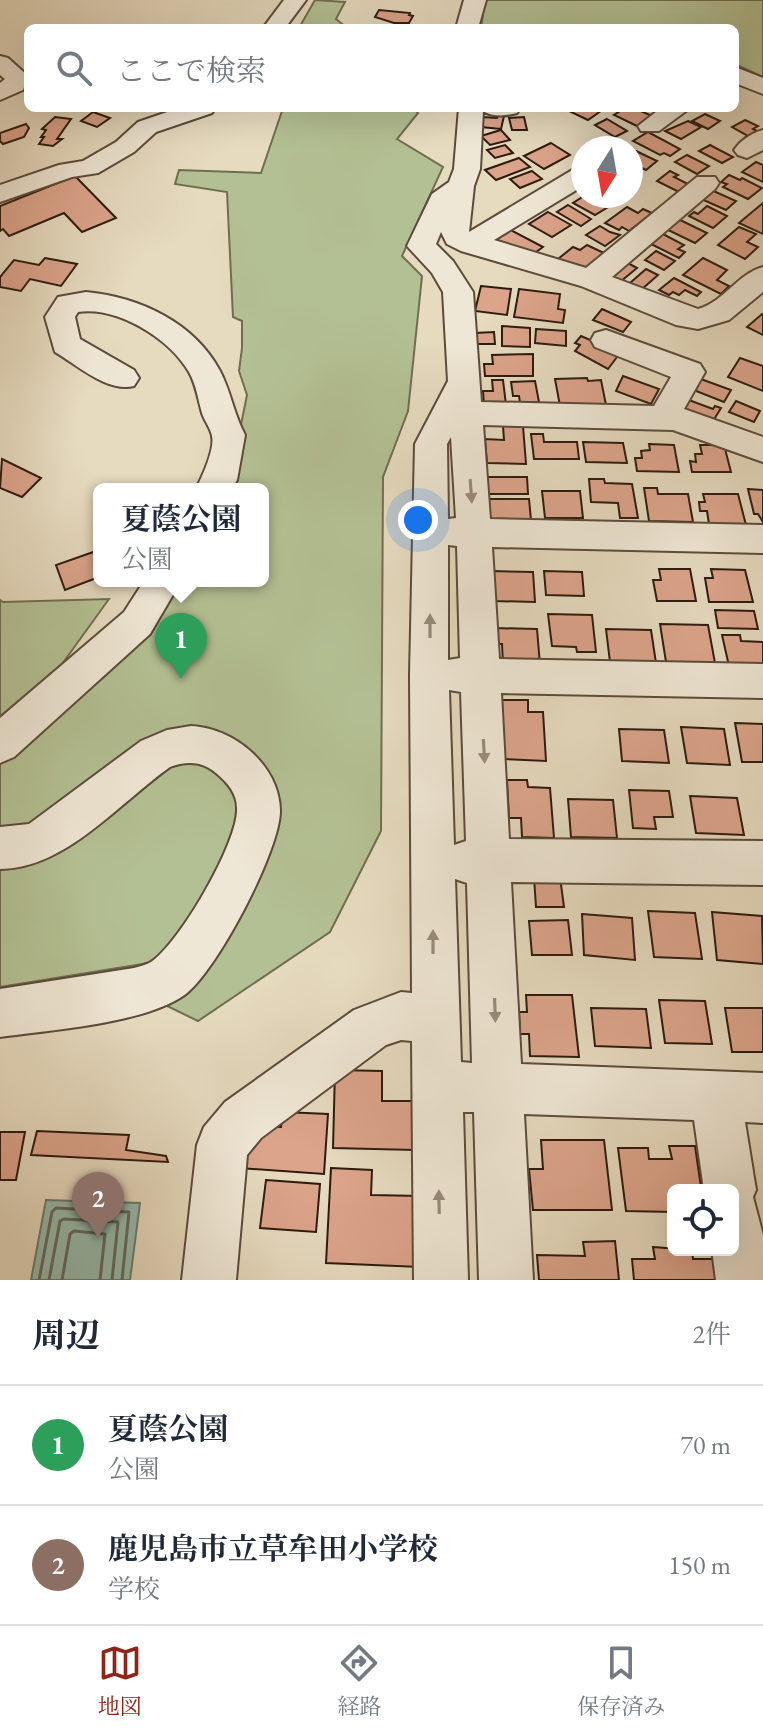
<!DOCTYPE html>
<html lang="ja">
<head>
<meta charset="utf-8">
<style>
	:root { --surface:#fff; --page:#f2f2f3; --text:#1f2937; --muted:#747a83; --line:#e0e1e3; --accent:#8f2418 }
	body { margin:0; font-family:"EB Garamond","Noto Serif JP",serif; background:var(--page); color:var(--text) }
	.controls { position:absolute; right:24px; bottom:24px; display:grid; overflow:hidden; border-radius:12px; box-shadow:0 8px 32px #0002 }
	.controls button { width:72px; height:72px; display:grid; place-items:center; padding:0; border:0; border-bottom:2px solid var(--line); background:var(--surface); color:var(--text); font:40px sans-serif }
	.compass { position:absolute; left:571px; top:136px; width:72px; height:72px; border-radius:50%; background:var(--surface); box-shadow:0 8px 32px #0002; rotate:191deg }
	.you { position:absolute; left:418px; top:520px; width:28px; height:28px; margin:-20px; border:6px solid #fff; border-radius:50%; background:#1a73e8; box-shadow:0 0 0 12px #1a73e833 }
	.badge { display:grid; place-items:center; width:52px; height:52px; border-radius:50%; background:var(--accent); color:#fff; font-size:26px; font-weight:700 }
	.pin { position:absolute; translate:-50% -66px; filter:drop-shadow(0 2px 4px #0008) }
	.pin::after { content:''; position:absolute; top:42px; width:28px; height:24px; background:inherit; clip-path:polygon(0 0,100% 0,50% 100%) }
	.popup { position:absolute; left:93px; top:483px; width:176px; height:104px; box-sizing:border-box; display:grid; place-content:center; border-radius:12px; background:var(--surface); filter:drop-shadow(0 2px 6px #0005); font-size:26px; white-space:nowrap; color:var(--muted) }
	.popup b { font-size:30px; color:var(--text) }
	.popup::after { content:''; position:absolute; left:50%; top:100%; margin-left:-16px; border:16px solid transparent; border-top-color:var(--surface) }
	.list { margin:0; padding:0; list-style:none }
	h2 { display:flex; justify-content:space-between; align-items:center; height:104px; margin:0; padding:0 32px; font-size:34px }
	h2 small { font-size:26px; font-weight:400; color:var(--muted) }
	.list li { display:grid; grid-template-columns:52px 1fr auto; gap:24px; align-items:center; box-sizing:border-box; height:120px; padding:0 32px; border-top:2px solid var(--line) }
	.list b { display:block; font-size:30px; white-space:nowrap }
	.list p { margin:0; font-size:26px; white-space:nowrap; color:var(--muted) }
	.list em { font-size:26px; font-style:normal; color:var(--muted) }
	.icon { flex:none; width:44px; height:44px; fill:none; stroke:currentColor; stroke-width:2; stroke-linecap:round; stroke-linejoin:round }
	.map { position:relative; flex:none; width:763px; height:1280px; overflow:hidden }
	.search { position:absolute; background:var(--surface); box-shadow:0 8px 32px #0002; left:24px; right:24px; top:24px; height:88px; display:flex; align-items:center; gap:20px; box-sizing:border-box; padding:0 28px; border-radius:12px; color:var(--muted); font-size:30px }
	.sheet { height:344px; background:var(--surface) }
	nav { display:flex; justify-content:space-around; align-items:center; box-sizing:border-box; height:112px; border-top:2px solid var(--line); background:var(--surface); font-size:22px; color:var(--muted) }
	nav a { display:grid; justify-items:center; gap:4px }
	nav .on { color:var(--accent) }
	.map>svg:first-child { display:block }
	.green { fill:#b3c093; stroke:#706e51; stroke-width:2 }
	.water { fill:#97bbae; stroke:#6d7b6e; stroke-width:2 }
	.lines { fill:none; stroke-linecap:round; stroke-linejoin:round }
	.shore { stroke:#626b5e; stroke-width:3 }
	.building { fill:#dca48b; stroke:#2e1b0f; stroke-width:2 }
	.minor-casing { stroke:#5c4b3b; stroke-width:4 }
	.minor { fill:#efe7d5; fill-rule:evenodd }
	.oneway { fill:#988b7c }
</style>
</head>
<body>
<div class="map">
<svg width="763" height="1280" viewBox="0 0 763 1280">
	<rect width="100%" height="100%" fill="#e6dabf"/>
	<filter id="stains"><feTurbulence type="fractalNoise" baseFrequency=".0025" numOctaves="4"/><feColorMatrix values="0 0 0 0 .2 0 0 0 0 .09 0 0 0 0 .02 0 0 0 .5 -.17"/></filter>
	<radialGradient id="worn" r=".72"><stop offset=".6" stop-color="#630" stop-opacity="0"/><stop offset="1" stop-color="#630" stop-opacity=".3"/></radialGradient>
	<g class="green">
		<polygon points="315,0 345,2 336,19 347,28 299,28"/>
		<polygon points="485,0 763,0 763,77 735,64 735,28 481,28"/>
		<polygon points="283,108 413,108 418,113 397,139 443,167 402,256 422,276 408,411 383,477 381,831 330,932 198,1021 159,1002 268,845 217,734 34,830 0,833 0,758 173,581 263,581 263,489 225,489 229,484 247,395 239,371 242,348 242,321 233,317 227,192 175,184 179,170 261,173"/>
		<polygon points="109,599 57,671 0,723 0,600 3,602"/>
		<polygon points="189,759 221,768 246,815 186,934 161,961 0,987 0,859 156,769"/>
	</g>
	<polygon class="water" points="46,1200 140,1203 130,1280 31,1280"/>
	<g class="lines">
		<g class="shore">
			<polyline points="39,1280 52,1212 56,1208 129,1212 122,1280"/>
			<polyline points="49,1280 60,1221 64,1219 118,1222 112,1280"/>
			<polyline points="62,1280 70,1234 74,1231 105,1234 100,1280"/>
		</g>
	</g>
	<g class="building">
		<polygon points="379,10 410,13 409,15 413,16 409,23 394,23 375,17"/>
		<polygon points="578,108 605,108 588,120 571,112"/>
		<polygon points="625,108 634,108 652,116 637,126 614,115"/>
		<polygon points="93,112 110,118 97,127 81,121"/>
		<polygon points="705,114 720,121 708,129 692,121"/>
		<polygon points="498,115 504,116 501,129 481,127 483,117 497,118"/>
		<polygon points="55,117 71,119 57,139 62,139 53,146 39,144 44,137 41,137 46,130 42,129"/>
		<polygon points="524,117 527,130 512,130 509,118"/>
		<polygon points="607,119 627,131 615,137 595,125"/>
		<polygon points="745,120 758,126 753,129 759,132 750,137 732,127"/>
		<polygon points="688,121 701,127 681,139 665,131"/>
		<polygon points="26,124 29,128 24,137 3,144 0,141 0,133"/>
		<polygon points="501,130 510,140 490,145 481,136"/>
		<polygon points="648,132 680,149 670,156 664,153 660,155 633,141"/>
		<polygon points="551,143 570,155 544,169 524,156"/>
		<polygon points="505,145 513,153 495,158 487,150"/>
		<polygon points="710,145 733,157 722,163 699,151"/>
		<polygon points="636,151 657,161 646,170 631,163 631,155"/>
		<polygon points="687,155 709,166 697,174 675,162"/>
		<polygon points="519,158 530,167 496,180 485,170"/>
		<polygon points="756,162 763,165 763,182 742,172"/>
		<polygon points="532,171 542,179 520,188 510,179"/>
		<polygon points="670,171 678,175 674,177 688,184 679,192 657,181"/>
		<polygon points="729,175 740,180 742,178 762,188 748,199 723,187 727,184 721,182"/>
		<polygon points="75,176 116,218 82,232 64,213 9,236 3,229 0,231 0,206"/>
		<polygon points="709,189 736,201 726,210 699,198"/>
		<polygon points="584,196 588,196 608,207 595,215 573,203"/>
		<polygon points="763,203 763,234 739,223"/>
		<polygon points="568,205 591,219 581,226 557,212"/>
		<polygon points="707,206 727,216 713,228 689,216 694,212 698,214"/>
		<polygon points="627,207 638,213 643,209 652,213 629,231 622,227 619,230 605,223"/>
		<polygon points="548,212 571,225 552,237 529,224"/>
		<polygon points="676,218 707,233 695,243 664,228"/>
		<polygon points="600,226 610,232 620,235 605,246 586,235"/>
		<polygon points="739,227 756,234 747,242 758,247 745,259 718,245"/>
		<polygon points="507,228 543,247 532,255 493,238"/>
		<polygon points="661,233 684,245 678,249 685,252 679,258 649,243"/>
		<polygon points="587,245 606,254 588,269 575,268 558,259 573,247 580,250"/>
		<polygon points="656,251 675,261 664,270 645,260"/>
		<polygon points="45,258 77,264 61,286 30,279 21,291 0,287 0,277 14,260 39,265"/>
		<polygon points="703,258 727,270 717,280 729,286 721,294 683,275"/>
		<polygon points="624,261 637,268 620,282 607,275"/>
		<polygon points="646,269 658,275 642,289 630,283"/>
		<polygon points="674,278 701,292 697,296 685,290 679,295 673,292 669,295 659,290"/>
		<polygon points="481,286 511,289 507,315 475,311"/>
		<polygon points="519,289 560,294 558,309 565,310 563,323 514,317"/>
		<polygon points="602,309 631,322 623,332 593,320"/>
		<polygon points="762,314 763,315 763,335 747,327"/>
		<polygon points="502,326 530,328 530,347 502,346"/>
		<polygon points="536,329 566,331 566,346 535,343"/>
		<polygon points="494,332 495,344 476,344 475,333"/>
		<polygon points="581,336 620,353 608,369 575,351 580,345 575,343"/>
		<polygon points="533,354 533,376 485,376 484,364 493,364 492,355"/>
		<polygon points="740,358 763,366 763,391 728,377"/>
		<polygon points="623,376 659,389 651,404 616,391"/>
		<polygon points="587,378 588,381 601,380 606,405 560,406 555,379"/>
		<polygon points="698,378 731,390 724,402 691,389"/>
		<polygon points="492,380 503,380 506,405 484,405 483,391 493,391"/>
		<polygon points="535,381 539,402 520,403 519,396 513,396 511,382"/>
		<polygon points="686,399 713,409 715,406 721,408 713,421 681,409"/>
		<polygon points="736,401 760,411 754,422 729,412"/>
		<polygon points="503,426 523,426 526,464 487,463 485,439 504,440"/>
		<polygon points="531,434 543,434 544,442 577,442 579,459 534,459"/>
		<polygon points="583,442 623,443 627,463 586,462"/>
		<polygon points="649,444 674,445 679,472 637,471 635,458 642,458 641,451 650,450"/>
		<polygon points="700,445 724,445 731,472 692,472 690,461 696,462 695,454 702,454"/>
		<polygon points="2,459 41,478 22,497 0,488"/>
		<polygon points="485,477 527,477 528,494 485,494"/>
		<polygon points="589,479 604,479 605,483 632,484 638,518 620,518 618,503 591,502"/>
		<polygon points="644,488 657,488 658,494 688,494 693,522 649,521"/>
		<polygon points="748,489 763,490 763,522 758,514 754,514"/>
		<polygon points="542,491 580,491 583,518 545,518"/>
		<polygon points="703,494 738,494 746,525 709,524 707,511 700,511 699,502 705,502"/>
		<polygon points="487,499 529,499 531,520 488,519"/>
		<polygon points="99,550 99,577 65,590 56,565"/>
		<polygon points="659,569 690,569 696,601 657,601 653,580 661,580"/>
		<polygon points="711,569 745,570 753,602 709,602 705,578 713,578"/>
		<polygon points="492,571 533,572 535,602 493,601"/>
		<polygon points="544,571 582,572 584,596 546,595"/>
		<polygon points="715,610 754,611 758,629 718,628"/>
		<polygon points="548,614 592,615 596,652 577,652 576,647 552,646"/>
		<polygon points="660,624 708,625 715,663 666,662"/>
		<polygon points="493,628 537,629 540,665 503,664 502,644 494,644"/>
		<polygon points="606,629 651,630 656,663 610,662"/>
		<polygon points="722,635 740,635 741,641 763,642 763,666 729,666"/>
		<polygon points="502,700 528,700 528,712 543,712 546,761 504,759"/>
		<polygon points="735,723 763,724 763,762 742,762"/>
		<polygon points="681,727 724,729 730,765 687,763"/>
		<polygon points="619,729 664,730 669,763 622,761"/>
		<polygon points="507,780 527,780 528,787 550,788 554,838 522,837 521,818 509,818"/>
		<polygon points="629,790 669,791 673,817 654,817 656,829 633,828"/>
		<polygon points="690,796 737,798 744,835 696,833"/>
		<polygon points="568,799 613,800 617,838 571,837"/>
		<polygon points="534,877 560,877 564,907 536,907"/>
		<polygon points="648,911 695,913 702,959 654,957"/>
		<polygon points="712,912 762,916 763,964 717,960"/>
		<polygon points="582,914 632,918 635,960 584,955"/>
		<polygon points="568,920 572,955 532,955 529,921"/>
		<polygon points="526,995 572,995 579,1057 530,1056 529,1034 520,1034 519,1012 527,1012"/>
		<polygon points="659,1000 705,1001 712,1044 665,1043"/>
		<polygon points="591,1008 646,1009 651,1048 595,1046"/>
		<polygon points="725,1008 763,1008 763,1052 732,1052"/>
		<polygon points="335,1070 382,1071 382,1101 415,1101 415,1150 333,1148"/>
		<polygon points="283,1112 328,1114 324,1174 240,1168 244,1139 260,1139 262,1126 281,1127"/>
		<polygon points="37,1131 129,1135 126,1150 166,1156 168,1162 31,1155"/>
		<polygon points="0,1132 25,1132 16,1180 0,1180"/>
		<polygon points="541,1140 604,1140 612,1210 533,1210 529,1169 543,1169"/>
		<polygon points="669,1146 695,1146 701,1187 673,1190 673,1212 626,1211 618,1148 648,1148 649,1159 672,1159"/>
		<polygon points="331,1168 372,1170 371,1195 421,1196 420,1267 326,1263"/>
		<polygon points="266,1180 320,1184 316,1232 260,1228"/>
		<polygon points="615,1241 619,1280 539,1280 537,1255 585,1256 583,1242"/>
		<polygon points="653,1247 692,1250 693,1259 715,1259 718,1280 634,1280 632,1259 655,1259"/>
	</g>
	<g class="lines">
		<g class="minor-casing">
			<g id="minor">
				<polygon points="284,0 306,0 285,28 263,28"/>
				<polygon points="464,0 486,0 478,28 456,28"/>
				<polygon points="0,56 8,58 28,76 23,90 0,100 0,83 5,79 0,75"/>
				<polygon points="735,67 763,78 763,94 735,83"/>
				<polygon points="179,108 215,108 212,113 156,132 134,152 98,173 72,177 0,202 0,185 59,165 83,161 116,142 138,122"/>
				<path d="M459,108H520L517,113C506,116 492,117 483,111L480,169L474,186L469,232L574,169L583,167V186L494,240L586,268L697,177H715L719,183L715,189L612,277L698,309C724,302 737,274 763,267V292L729,320L698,329L676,325L581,286L461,251L447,244L441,232L436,244L453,261L473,292L481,402L654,406L671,377L595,347L591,340L595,333L606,330L700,364L705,372L684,409L763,437V462L673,430L483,425L490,519L763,525V553L492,547L499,659L763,664V698L501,693L509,839L763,841V885L511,882L521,1064L763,1073V1123L745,1122L756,1190L753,1197L763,1235V1280H716L712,1250H733V1190H704L694,1120L524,1114L533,1280H479L474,1112H463L468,1280H414L412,1041L401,1040L386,1045L261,1138L247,1155L236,1280H182L197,1145L204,1127L225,1102L354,1010L401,992L412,993L410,675L415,444L448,381L443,292L432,273L407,246L432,194L449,182L454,169ZM451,437L456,518L448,519L447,444ZM448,545L457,546L460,658L448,660ZM449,690L461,692L466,841L454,845ZM455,879L467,883L472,1063L461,1062Z"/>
				<polygon points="661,108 690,108 659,131 641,131 638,126"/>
				<path d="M763,130V150L747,158L738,155L734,150C741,140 752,133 763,130Z"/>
				<path d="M86,292C139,297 194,322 220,371C231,392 234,415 245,435L237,480L232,489H196C202,477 215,449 212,436C211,429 204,420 202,413C198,399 196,384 189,372C169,338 117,306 78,312L75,317L80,339L134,370L139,378L134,386C108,393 77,365 55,352L45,317L58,297Z"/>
				<polygon points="144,581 181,581 150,634 14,757 0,763 0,718 124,612"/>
				<path d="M191,726C234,728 279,765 280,810C281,849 215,975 183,996C141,1024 50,1030 0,1037V989L134,968C140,966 146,965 151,962C179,944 239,841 237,808C237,793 227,782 216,773C202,761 186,761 170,767C119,803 65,869 0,869V827L29,824L141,741L167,730Z"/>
			</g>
		</g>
		<use href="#minor" class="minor"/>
	</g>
	<defs><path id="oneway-solid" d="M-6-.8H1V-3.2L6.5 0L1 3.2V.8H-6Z" transform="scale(2)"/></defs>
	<g class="oneway">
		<use href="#oneway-solid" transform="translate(471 491) rotate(86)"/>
		<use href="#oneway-solid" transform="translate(430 626) rotate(-90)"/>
		<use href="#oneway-solid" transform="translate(484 751) rotate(87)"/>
		<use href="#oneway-solid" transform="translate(433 942) rotate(-90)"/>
		<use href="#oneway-solid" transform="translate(495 1010) rotate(88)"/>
		<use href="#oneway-solid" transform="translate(439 1202) rotate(-91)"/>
	</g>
	<rect width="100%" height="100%" filter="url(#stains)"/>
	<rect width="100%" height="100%" fill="url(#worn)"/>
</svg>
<div class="controls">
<button><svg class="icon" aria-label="locate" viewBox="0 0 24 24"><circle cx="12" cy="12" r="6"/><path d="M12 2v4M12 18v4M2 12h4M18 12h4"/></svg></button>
</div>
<svg class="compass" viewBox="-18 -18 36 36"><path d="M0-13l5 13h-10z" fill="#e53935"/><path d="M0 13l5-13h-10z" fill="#747a83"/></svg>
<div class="you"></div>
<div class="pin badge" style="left:181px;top:679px;background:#2e9e5b">1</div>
<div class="popup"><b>夏蔭公園</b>公園</div>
<div class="pin badge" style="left:98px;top:1238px;background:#8d6e63">2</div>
<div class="search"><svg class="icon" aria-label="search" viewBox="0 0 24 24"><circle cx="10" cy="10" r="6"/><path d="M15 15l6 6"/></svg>ここで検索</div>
</div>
<section class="sheet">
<h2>周辺<small>2件</small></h2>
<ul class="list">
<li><span class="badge" style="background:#2e9e5b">1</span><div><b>夏蔭公園</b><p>公園</p></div><em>70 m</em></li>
<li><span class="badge" style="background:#8d6e63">2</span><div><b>鹿児島市立草牟田小学校</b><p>学校</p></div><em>150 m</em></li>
</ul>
</section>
<nav>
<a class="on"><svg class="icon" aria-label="map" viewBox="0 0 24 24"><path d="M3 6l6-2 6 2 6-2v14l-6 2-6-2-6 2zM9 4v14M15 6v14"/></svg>地図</a>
<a><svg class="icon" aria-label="directions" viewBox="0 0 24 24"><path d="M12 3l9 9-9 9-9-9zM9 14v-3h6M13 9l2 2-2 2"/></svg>経路</a>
<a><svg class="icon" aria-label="saved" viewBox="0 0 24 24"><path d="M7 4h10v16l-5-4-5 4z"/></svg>保存済み</a>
</nav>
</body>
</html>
